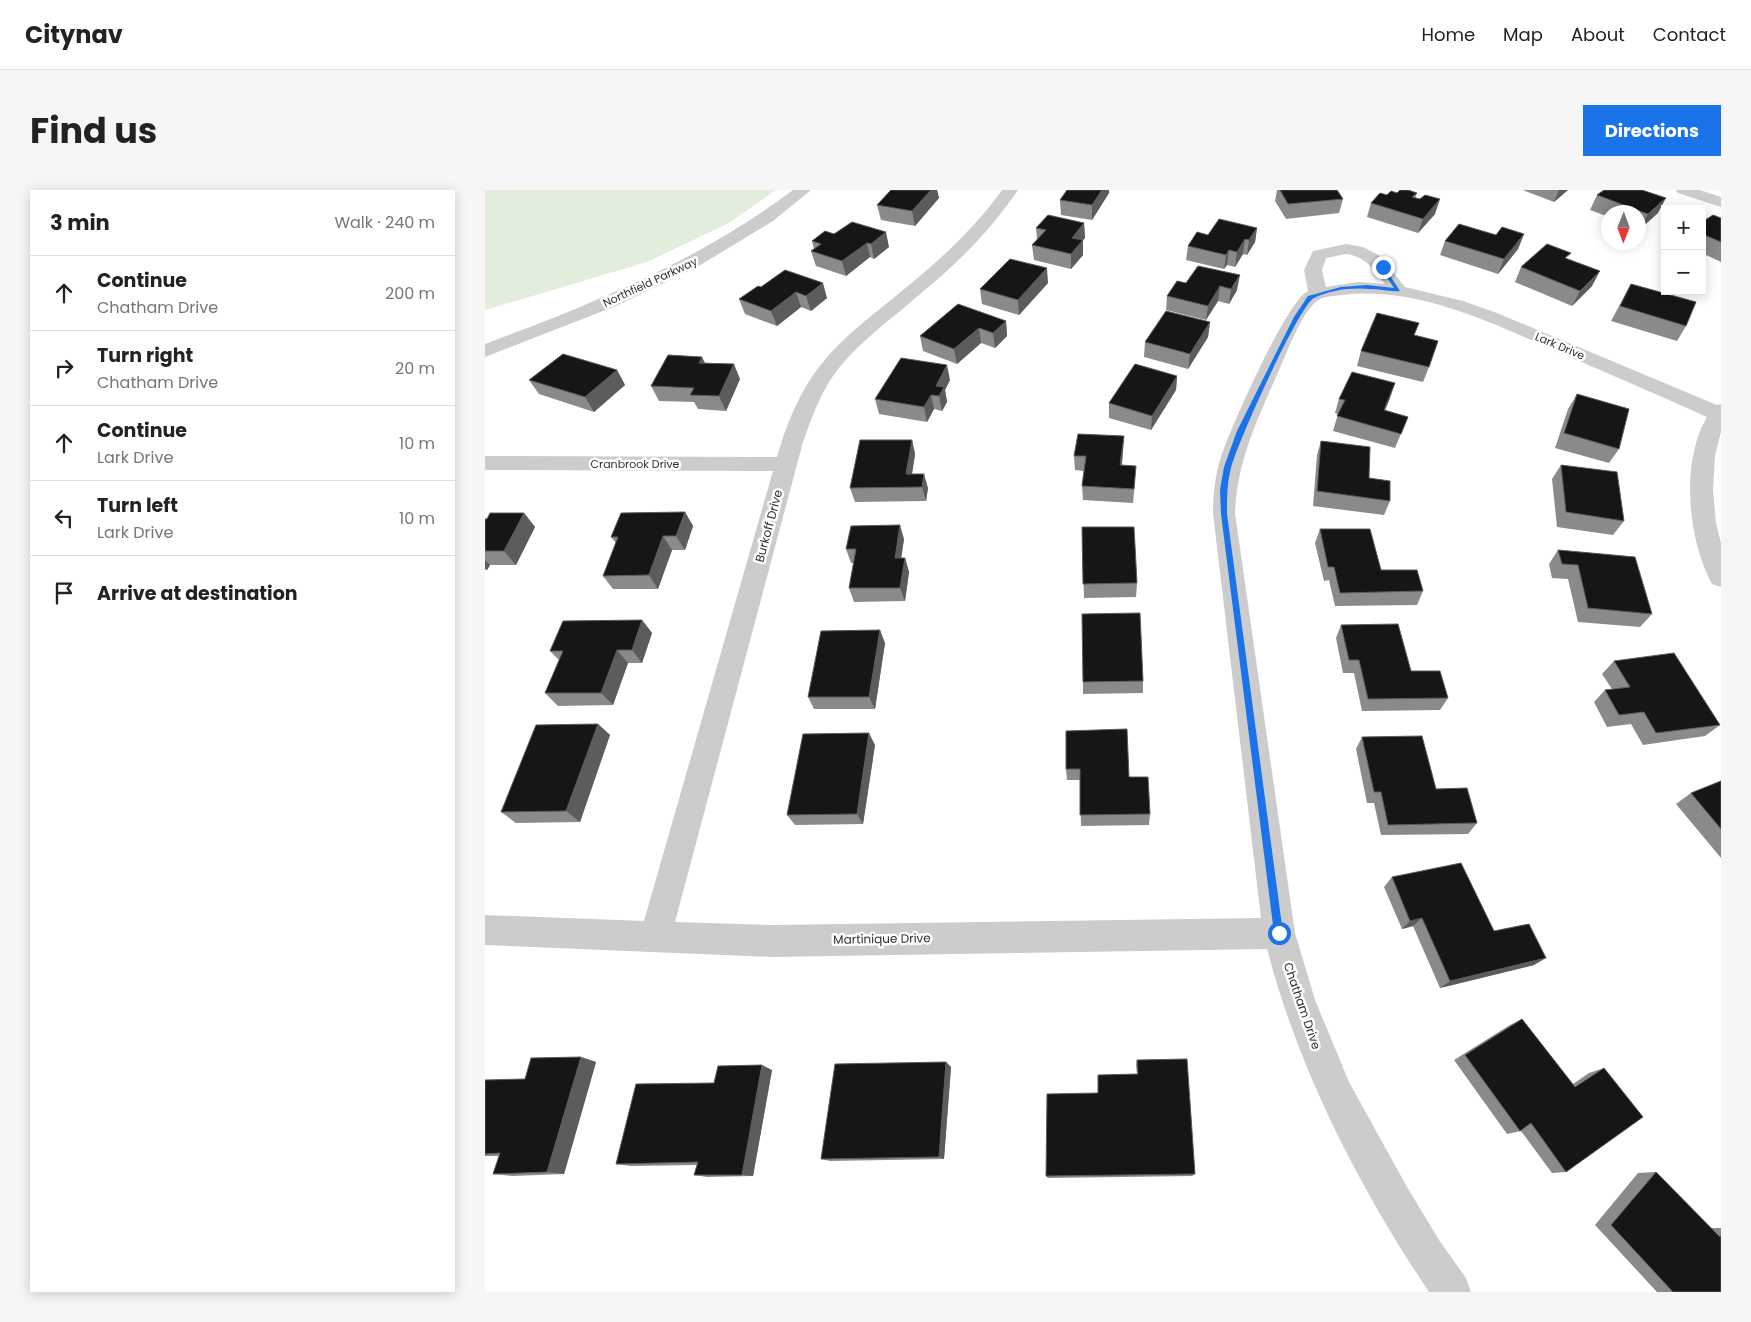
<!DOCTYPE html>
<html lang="en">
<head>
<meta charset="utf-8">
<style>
	:root { --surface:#fff; --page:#f6f6f6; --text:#222; --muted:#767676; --line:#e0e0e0; --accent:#1a73e8 }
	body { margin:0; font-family:Poppins,sans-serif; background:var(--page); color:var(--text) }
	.controls { position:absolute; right:15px; top:15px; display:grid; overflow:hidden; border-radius:0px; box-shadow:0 2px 12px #0003 }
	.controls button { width:45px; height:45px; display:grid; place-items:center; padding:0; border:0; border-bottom:1px solid var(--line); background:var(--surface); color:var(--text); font:25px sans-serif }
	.compass { position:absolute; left:1116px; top:15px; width:45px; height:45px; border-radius:50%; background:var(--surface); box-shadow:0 2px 12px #0003; rotate:181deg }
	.stop { position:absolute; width:15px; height:15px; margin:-11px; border:4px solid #1a73e8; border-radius:50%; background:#fff }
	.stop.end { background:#1a73e8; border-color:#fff; box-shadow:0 1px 5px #0008 }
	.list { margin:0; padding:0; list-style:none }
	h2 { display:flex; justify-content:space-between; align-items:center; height:65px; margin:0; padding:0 20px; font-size:21px }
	h2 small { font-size:16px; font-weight:400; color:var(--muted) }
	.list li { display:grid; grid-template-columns:32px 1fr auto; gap:15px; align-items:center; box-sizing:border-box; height:75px; padding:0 20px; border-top:1px solid var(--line) }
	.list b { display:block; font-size:19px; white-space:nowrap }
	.list p { margin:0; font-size:16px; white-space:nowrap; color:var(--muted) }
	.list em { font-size:16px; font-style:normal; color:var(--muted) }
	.icon { flex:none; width:28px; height:28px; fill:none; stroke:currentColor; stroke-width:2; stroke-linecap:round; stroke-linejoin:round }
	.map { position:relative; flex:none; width:1236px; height:1102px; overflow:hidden; border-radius:0px }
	header { display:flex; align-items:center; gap:30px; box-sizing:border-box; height:70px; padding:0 25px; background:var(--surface); border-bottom:1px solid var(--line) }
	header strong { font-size:24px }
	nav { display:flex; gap:28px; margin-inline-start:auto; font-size:18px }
	.intro { display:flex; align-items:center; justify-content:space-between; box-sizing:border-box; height:120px; padding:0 30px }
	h1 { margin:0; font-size:35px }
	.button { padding:12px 22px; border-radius:0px; background:var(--accent); color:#fff; font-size:18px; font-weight:700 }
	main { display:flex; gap:30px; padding:0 30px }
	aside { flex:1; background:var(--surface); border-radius:0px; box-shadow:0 2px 12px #0003 }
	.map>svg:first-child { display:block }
	.green { fill:#e3eddb }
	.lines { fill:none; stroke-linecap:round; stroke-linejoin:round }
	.minor { fill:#ccc; fill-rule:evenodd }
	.wall { fill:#8a8a8a }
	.shaded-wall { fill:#5c5c5c }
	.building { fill:#161616; stroke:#5c5c5c }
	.route { fill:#1a73e8 }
	.labels { text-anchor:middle; stroke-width:5; stroke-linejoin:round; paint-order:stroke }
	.far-street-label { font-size:11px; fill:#2f2f2f; stroke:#fff }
	.street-label { font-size:12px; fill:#2f2f2f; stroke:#fff }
</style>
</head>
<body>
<header>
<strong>Citynav</strong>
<nav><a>Home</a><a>Map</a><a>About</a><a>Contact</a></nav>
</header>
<div class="intro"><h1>Find us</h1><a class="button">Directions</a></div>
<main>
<aside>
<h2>3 min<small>Walk · 240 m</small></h2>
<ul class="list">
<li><svg class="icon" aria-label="ahead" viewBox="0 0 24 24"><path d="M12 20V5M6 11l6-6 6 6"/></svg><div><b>Continue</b><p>Chatham Drive</p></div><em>200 m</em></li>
<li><svg class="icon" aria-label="right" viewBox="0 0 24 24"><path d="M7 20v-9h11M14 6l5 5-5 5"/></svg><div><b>Turn right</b><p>Chatham Drive</p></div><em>20 m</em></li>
<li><svg class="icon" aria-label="ahead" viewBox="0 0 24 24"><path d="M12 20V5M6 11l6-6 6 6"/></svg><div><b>Continue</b><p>Lark Drive</p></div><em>10 m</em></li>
<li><svg class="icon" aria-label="left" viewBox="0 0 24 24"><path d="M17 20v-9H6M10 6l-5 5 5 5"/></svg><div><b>Turn left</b><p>Lark Drive</p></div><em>10 m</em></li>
<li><svg class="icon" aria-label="arrive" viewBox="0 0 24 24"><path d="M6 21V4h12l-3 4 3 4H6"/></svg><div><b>Arrive at destination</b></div></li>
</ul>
</aside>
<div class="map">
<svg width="1236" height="1102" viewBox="0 0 1236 1102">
	<rect width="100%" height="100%" fill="#fff"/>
	<polygon class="green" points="0,0 291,0 244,33 162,72 0,120"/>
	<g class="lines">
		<g class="minor">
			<path d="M308,0H326L288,31L212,77L131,116L0,167V154C110,113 213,71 308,0Z"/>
			<path d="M517,0H533C505,41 472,74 434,105C404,131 371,154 348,186C334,206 326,230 318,252L190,732L287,735L776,728L728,323C728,305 730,287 735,270C743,243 802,110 823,101L819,80L828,61L861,54L878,57L895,66L920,97L978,111L1012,123L1232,215L1236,214V242L1230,265L1228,300L1231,333L1236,353V397L1227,394C1203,350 1195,272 1222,227C1173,205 1123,183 1073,162C1007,133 932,96 857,105C849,106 839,106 832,111C816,122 800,168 791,187C771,232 752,273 750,323L810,743L830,810L864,892L922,997L954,1050L981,1088L986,1102H944C874,997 814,881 782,759L287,767L0,755V725L159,731L288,281L0,280V266L292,267C301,235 314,203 334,177C357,147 389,124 418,100C455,70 489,39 517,0ZM861,64C879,66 890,79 900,94L874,92L841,97L837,80L841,68Z"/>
			<polygon points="1191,0 1215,0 1236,7 1236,17 1193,3"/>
		</g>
	</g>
	<g class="wall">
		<polygon points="406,0 452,0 454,8 430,36 396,30 392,15"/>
		<polygon points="792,0 852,0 858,9 854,23 801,29 790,11"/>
		<polygon points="1038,0 1083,0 1069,12"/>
		<polygon points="624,3 607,30 576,25 575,10"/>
		<polygon points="912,3 932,3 930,8 950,24 933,43 882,27 886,13 902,5"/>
		<polygon points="1112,5 1173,23 1155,39 1154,38 1154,22 1124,22 1124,27 1105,20"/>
		<polygon points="1236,28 1236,72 1217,63 1217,32"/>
		<polygon points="599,33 600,48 598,50 598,65 586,79 549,70 547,55 552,50 551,38"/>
		<polygon points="772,38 770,52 762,65 758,64 750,77 742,75 739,79 701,70 703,56 723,45"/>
		<polygon points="349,44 404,57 389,69 385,67 361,86 331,76 326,61 329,59 327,51"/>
		<polygon points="1039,44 1033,59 1013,84 955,65 960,51 1011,45"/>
		<polygon points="713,76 752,100 744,114 733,111 721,130 681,120 682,106 701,93"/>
		<polygon points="1036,77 1107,96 1087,116 1030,92"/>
		<polygon points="300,80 342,108 326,121 316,117 292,136 260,124 254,109 276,97"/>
		<polygon points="563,93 534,125 497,114 495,99"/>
		<polygon points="1146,94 1201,136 1192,151 1126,131"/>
		<polygon points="521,131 522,146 510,158 496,153 472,174 438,161 435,146"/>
		<polygon points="725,132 723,147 703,179 659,167 660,152"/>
		<polygon points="929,145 944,177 938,192 872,176 876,161"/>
		<polygon points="217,167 220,173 255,189 241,221 213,219 209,212 174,211 166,196"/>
		<polygon points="132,180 140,195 109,222 54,204 44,190"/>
		<polygon points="692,186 691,200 666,240 624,228 624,213"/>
		<polygon points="465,190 460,200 462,212 457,221 449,219 442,232 394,224 390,209"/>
		<polygon points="1092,204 1134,259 1124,273 1070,258 1083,219"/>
		<polygon points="905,208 900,220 923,227 910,258 848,241 853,224 850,223 854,209"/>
		<polygon points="639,246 637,275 650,291 648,313 598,310 597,296 599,281 590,280 589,266"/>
		<polygon points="427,250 430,264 427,284 443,298 441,311 370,312 365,298"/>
		<polygon points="836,251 884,288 905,311 899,325 828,316 832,265"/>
		<polygon points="1076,275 1139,331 1128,345 1072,337 1067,289"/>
		<polygon points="200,322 208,336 200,360 187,360 173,399 128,399 118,386 131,353 126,347"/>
		<polygon points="39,323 50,337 31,375 5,375 2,380 0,380 0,329"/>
		<polygon points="597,337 652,393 651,407 599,408"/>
		<polygon points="835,339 896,380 938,401 932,415 850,416 844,390 839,391 830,353"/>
		<polygon points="419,349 416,368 420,368 424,382 420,411 369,412 364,398 369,373 366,373 361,359"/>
		<polygon points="1073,360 1167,424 1155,437 1093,432 1083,389 1067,388 1064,374"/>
		<polygon points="157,430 167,443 157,473 143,473 128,515 73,516 60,503 74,470 65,461"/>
		<polygon points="856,435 963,508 955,520 877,521 869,483 858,483 851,448"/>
		<polygon points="400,453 390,519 329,519 323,507"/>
		<polygon points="1129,471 1235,535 1220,546 1158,555 1146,534 1122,537 1109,512 1120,500 1127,499 1117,484"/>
		<polygon points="658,491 658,503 598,504 598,492"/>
		<polygon points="113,534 125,545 95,632 31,633 16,622"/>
		<polygon points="581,541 644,587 665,624 664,635 596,636 595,590 582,590 581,579"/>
		<polygon points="877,547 951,599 992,633 983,644 896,645 889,613 882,613 871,559"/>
		<polygon points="390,555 378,634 310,635 302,625"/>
		<polygon points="1236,591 1236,668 1191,614 1206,603"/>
		<polygon points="907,687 1009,741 1049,775 955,798 928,736 917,739 899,697"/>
		<polygon points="1037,829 1088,894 1104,883 1119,878 1081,982 1067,983 1036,941 1022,944 969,870 1025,835"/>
		<polygon points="96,867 111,872 79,984 27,986 8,984 14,966 0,966 0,890 40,889"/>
		<polygon points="652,870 710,984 707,986 563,988 561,986 613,903 652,884 651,875"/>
		<polygon points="461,872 466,877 459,969 345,971 336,969"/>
		<polygon points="287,880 268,986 222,987 209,985 212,975 146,976 131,974 229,893"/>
		<polygon points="1171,982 1226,1038 1236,1038 1236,1102 1172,1102 1110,1035 1153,983"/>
	</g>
	<g class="shaded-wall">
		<polygon points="446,0 452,0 454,8 430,36 427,21"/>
		<polygon points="617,0 624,0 624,3 607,30 607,15"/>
		<polygon points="1074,0 1083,0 1069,12"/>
		<polygon points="1181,8 1173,23 1155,39 1163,24"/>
		<polygon points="955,9 950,24 933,43 938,29"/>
		<polygon points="599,33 600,48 598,50 598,65 586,79 586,64 587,48"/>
		<polygon points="772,38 770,52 762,65 764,50"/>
		<polygon points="401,42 404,57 389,69 386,54"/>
		<polygon points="1039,44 1033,59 1013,84 1019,69"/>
		<polygon points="760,49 758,64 750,77 752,62"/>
		<polygon points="382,53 385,67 361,86 357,71"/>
		<polygon points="744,60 742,75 739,79 741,65"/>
		<polygon points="562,78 563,93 534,125 533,110"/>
		<polygon points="1115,81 1107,96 1087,116 1095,101"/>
		<polygon points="755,85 752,100 744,114 746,99"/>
		<polygon points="338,93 342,108 326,121 321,106"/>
		<polygon points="735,96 733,111 721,130 723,116"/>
		<polygon points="311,102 316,117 292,136 286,121"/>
		<polygon points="521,131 522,146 510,158 508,143"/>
		<polygon points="725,132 723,147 703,179 705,164"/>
		<polygon points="494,138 496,153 472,174 469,159"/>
		<polygon points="217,167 224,182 214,173"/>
		<polygon points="249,174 255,189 241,221 234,206"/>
		<polygon points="462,175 465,190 460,200 462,212 457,221 454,206 451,196"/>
		<polygon points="132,180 140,195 109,222 100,207"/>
		<polygon points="692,186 691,200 666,240 667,226"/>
		<polygon points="910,193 905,208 894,235 899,220"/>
		<polygon points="446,205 449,219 442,232 439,217"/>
		<polygon points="639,246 638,261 635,290 635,275"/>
		<polygon points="427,250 430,264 425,297 421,284"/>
		<polygon points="439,284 443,298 441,311 437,297"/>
		<polygon points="200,322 208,336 200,360 191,346"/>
		<polygon points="39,323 50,337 31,375 19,361"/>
		<polygon points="415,335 419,349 414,382 410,368"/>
		<polygon points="178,346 187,360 173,399 164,385"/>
		<polygon points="420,368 424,382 420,411 415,398"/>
		<polygon points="0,370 5,375 2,380 0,378"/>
		<polygon points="157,430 167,443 157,473 147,460"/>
		<polygon points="395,440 400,453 390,519 384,507"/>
		<polygon points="132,460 143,473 128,515 116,503"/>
		<polygon points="113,534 125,545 95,632 81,621"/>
		<polygon points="384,543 390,555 378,634 372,624"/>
		<polygon points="937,728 928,736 917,739 925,731"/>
		<polygon points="1061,768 1049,775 955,798 965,791"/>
		<polygon points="96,867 111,872 79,984 62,982"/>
		<polygon points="461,872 466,877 459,969 454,967"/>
		<polygon points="277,875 287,880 268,986 257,985"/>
	</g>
	<g class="building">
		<polygon points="406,0 446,0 427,21 392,15"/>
		<polygon points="582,0 617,0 607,15 575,10"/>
		<polygon points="795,0 852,0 858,9 803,14"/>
		<polygon points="915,0 923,0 932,3 927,7 935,9 940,5 955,9 938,29 886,13 895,3 902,5 906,1 912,3"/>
		<polygon points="1119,0 1157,0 1181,8 1163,24 1112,5"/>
		<polygon points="563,25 599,33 587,48 598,50 586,64 547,55 561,40 551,38"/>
		<polygon points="1228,25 1236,28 1236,52 1217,44 1217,32"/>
		<polygon points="734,29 772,38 764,50 760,49 752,62 744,60 741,65 703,56 712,42 723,45"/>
		<polygon points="367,32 401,42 386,54 382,53 357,71 326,61 336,54 327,51 340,41 349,44"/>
		<polygon points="974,34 1011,45 1017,37 1039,44 1019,69 960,51"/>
		<polygon points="1062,54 1086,63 1080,68 1115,81 1095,101 1036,77"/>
		<polygon points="525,69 562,78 533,110 495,99"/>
		<polygon points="713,76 755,85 746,99 735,96 723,116 682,106 692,91 701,93"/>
		<polygon points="300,80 338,93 321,106 311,102 286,121 254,109 273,96 276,97"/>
		<polygon points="1146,94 1211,112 1201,136 1135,116"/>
		<polygon points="473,114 521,131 508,143 494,138 469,159 435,146"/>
		<polygon points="681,121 725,132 705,164 660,152"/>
		<polygon points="892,123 934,133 929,145 953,151 944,177 876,161"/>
		<polygon points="78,164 132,180 100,207 44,190"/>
		<polygon points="183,165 217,167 214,173 249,174 234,206 205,205 209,198 166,196"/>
		<polygon points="416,168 462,175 451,196 459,197 454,206 446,205 439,217 390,209"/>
		<polygon points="650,174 692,186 667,226 624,213"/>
		<polygon points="867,182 910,193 899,220 923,227 916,244 852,226 860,210 854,209"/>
		<polygon points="1092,204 1144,219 1134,259 1079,243"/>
		<polygon points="593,244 639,246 635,275 651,276 649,299 597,296 601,266 589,266"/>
		<polygon points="375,250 427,250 421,284 439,284 437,297 365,298"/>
		<polygon points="836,251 885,257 884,288 905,291 905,311 832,301"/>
		<polygon points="1076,275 1132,282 1139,331 1081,322"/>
		<polygon points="200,322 191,346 178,346 164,385 118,386 133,347 126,347 136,323"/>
		<polygon points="5,323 39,323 19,361 0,361 0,329 2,329"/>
		<polygon points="415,335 410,368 420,368 415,398 364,398 371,359 361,359 366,336"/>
		<polygon points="597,337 649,337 652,393 598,394"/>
		<polygon points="835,339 885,339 896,380 932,380 938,401 855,403 849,377 843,377"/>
		<polygon points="1073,360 1150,367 1167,424 1103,418 1093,375 1077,374"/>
		<polygon points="655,423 658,491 598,492 597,424"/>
		<polygon points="157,430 147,460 132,460 116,503 60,503 78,461 65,461 78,431"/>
		<polygon points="913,434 926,481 955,481 963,508 883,509 874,470 864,470 856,435"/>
		<polygon points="395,440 384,507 323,507 336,441"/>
		<polygon points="1189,463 1235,535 1171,543 1159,522 1134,525 1120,500 1145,497 1129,471"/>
		<polygon points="113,534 81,621 16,622 51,535"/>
		<polygon points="642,539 644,587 663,587 665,624 595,625 595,579 581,579 581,541"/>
		<polygon points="384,543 372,624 302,625 318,544"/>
		<polygon points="937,546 951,599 982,598 992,633 903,635 896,602 889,602 877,547"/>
		<polygon points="1236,591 1236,639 1206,603"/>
		<polygon points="976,673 1009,741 1044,734 1061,768 965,791 937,728 925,731 907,687"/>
		<polygon points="1037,829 1090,897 1119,878 1158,927 1081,982 1046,933 1035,941 980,865"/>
		<polygon points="96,867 62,982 8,984 15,963 0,964 0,890 40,889 46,868"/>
		<polygon points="702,869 710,984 561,986 562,904 613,903 613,885 653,884 652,870"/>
		<polygon points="461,872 454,967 336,969 350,874"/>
		<polygon points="277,875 257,985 209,985 213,972 131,974 151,894 229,893 233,876"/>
		<polygon points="1171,982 1235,1047 1236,1046 1236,1102 1188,1102 1126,1035"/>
	</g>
	<path class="route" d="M898,75L915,101C905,102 894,99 885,99C867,97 844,100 829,108C814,115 751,256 746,278C742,293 742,308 742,324L798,743L794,747L789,743L736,324L735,300L739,277L752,241L809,127L823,106L856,97L882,95L909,98L895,77Z"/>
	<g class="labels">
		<g class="far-street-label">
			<text transform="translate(165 92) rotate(-25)" y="4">Northfield Parkway</text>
			<text transform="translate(1075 156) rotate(23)" y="4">Lark Drive</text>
			<text x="150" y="278">Cranbrook Drive</text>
		</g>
		<g class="street-label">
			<text transform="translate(284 336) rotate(-75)" y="4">Burkoff Drive</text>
			<text transform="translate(397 749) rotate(-1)" y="4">Martinique Drive</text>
			<text transform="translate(817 816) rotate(71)" y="4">Chatham Drive</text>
		</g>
	</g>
</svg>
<div class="controls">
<button>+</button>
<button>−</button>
</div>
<svg class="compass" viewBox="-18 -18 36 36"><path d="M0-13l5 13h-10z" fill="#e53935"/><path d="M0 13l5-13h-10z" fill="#767676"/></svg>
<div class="stop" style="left:794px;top:743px"></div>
<div class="stop end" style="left:898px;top:77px"></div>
</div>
</main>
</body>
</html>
